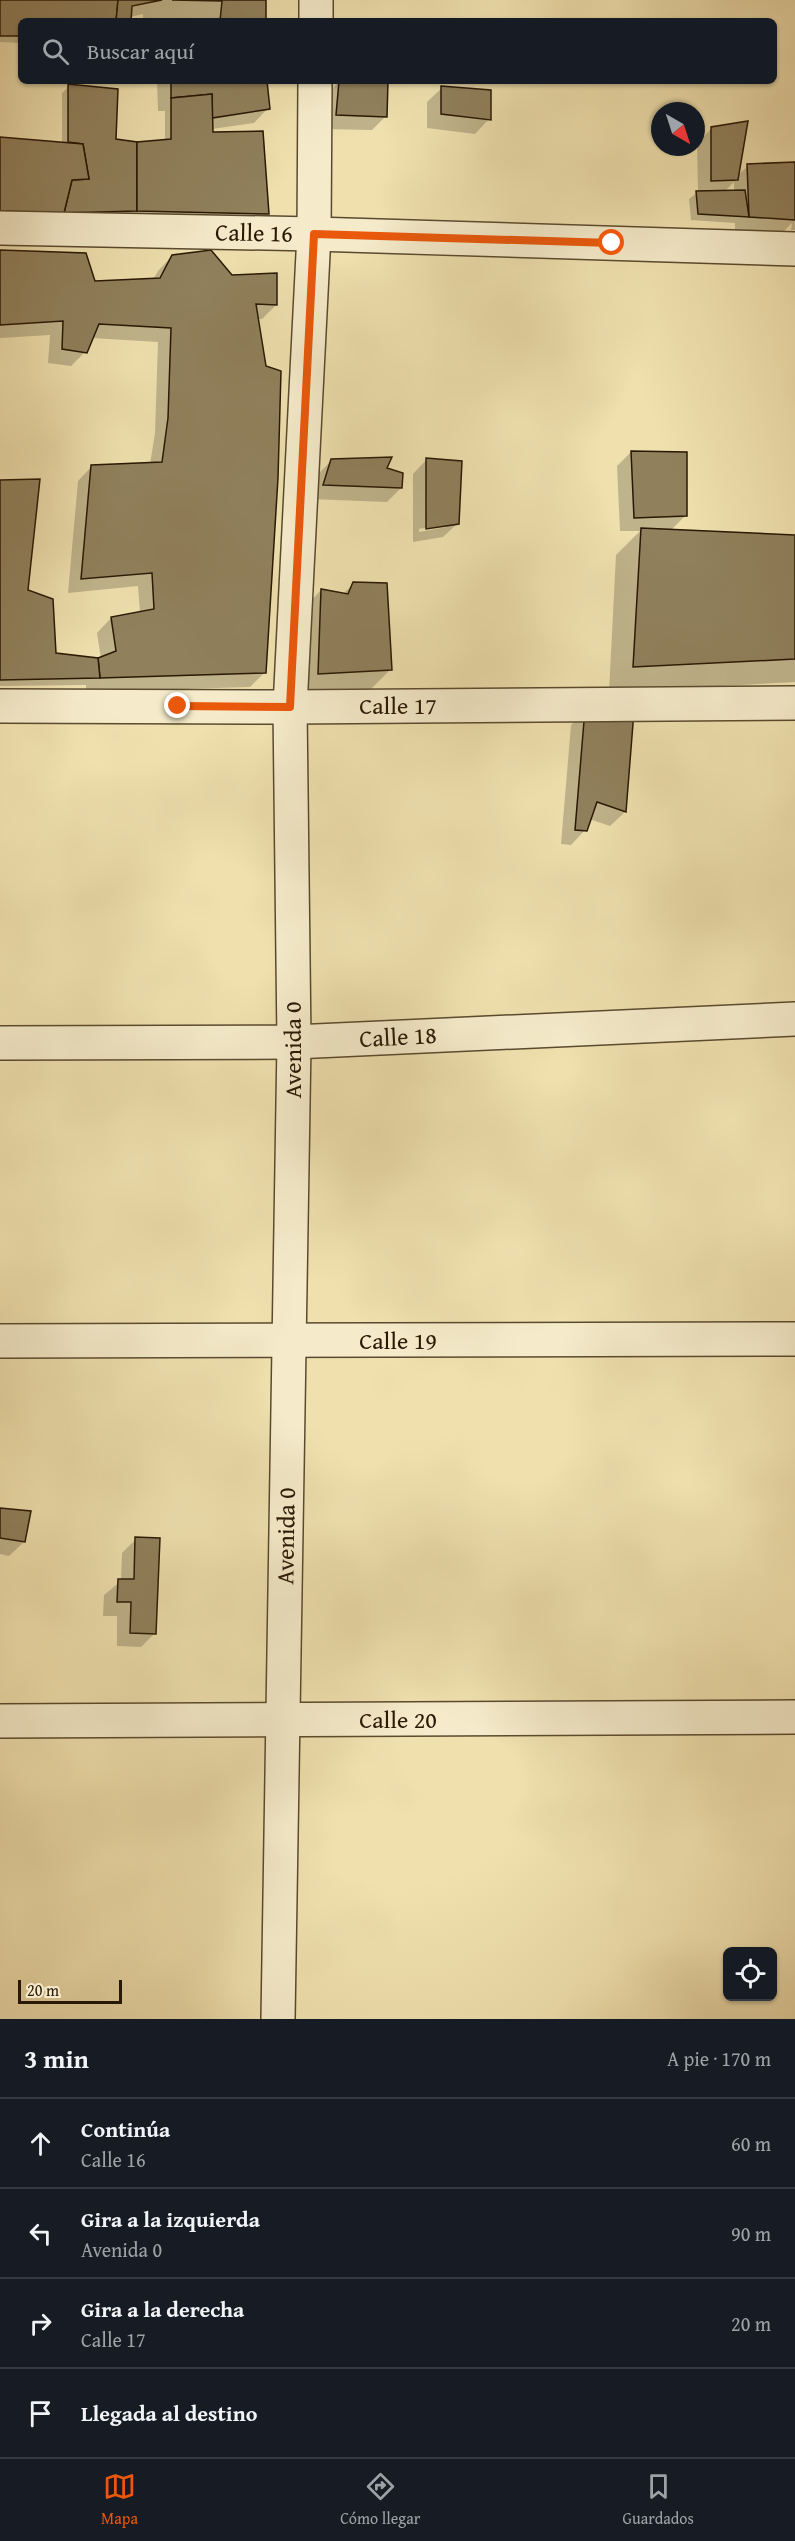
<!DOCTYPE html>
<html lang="es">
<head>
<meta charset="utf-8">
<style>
	:root { --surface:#171b24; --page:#20242c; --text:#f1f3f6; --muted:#9ea1a6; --line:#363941; --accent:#ea580c }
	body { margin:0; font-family:"Gentium Book Plus",serif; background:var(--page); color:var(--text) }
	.controls { position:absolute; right:18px; bottom:18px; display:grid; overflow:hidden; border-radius:9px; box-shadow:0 2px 4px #0004 }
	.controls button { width:54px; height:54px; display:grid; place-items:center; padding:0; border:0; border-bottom:2px solid var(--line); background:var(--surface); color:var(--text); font:30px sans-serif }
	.compass { position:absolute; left:651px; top:102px; width:54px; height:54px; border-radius:50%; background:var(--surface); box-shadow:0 2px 4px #0004; rotate:141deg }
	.scale { position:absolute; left:18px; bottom:15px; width:104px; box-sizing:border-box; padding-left:6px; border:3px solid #291804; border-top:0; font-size:16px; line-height:21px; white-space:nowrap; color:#291804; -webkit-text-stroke:4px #f5ebca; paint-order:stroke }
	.stop { position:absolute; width:18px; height:18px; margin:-14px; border:4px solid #ea580c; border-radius:50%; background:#fff }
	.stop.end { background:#ea580c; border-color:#fff; box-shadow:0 2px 6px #0008 }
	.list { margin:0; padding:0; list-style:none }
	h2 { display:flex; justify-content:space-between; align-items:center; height:78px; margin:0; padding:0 24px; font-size:26px }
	h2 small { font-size:20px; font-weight:400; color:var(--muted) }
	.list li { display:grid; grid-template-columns:39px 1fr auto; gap:18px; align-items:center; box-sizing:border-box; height:90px; padding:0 24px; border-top:2px solid var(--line) }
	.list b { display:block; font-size:22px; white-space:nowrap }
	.list p { margin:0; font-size:20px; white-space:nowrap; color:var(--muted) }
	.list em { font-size:20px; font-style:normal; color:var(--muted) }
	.icon { flex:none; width:33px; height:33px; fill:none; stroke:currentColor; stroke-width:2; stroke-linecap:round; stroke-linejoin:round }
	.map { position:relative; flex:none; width:795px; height:2019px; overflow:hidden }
	.search { position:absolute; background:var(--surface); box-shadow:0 2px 4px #0004; left:18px; right:18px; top:18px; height:66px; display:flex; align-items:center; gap:15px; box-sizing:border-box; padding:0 21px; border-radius:9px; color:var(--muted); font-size:22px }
	.sheet { height:438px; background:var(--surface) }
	nav { display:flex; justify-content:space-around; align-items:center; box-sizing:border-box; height:84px; border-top:2px solid var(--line); background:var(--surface); font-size:16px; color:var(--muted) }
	nav a { display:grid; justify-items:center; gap:3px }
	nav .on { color:var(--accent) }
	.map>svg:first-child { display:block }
	.shadow { fill:#0003; fill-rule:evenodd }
	.building { fill:#90805c; stroke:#291804; stroke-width:1.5 }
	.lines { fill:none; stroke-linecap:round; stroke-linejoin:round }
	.minor-casing { stroke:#5a4a2e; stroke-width:36 }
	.minor { stroke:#f5ebca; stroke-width:33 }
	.route { stroke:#ea580c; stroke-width:8 }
	.labels { text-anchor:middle; stroke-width:4.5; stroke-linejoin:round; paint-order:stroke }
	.street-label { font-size:24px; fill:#291804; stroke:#f5ebca }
</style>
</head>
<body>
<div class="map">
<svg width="795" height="2019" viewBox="0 0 795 2019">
	<rect width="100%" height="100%" fill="#efe0ae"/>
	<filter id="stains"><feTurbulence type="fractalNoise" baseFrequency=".00333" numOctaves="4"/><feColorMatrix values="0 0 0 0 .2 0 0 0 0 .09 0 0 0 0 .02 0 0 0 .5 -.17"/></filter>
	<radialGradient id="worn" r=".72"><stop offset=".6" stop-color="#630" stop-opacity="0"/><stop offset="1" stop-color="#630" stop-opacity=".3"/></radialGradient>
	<g class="shadow">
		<polygon points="0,0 264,0 264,21 143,20 143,14 130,17 130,21 21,21 21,43 0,42"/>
		<polygon points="157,81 266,81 268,108 254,123 212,129 212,133 268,214 261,221 0,217 0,138 62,143 62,93 69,86 115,140 137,144 165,141 165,111 158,111"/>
		<polygon points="340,81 386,81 386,116 372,130 323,129 326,95"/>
		<polygon points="442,88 489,119 475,134 427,128 427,102"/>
		<path d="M712,128L737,176L748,166L795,164V230H791L792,223L782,233L735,231V223L691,220L689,199L698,192L697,143ZM734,182V191L724,192Z"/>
		<polygon points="0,251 93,283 153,280 158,271 172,256 231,277 276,305 262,319 257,319 264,673 250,687 86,692 86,685 0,686 0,481 27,591 54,655 101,659 97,633 111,618 140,613 138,586 68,593 78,481 92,466 150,464 155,433 158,342 92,338 85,352 71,366 48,363 50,335 0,338"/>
		<polygon points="631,452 686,515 670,531 795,536 795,682 609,692 616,555 640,531 620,531 617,466"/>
		<path d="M427,459L458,523L443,537L413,542V474ZM446,524V527L419,532V529Z"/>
		<polygon points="331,461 385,469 401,488 387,502 310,499 317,475"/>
		<polygon points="353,584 391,669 370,690 298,694 301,611 321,590 342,595"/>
		<polygon points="586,710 633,712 625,812 610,826 589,819 585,830 571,845 561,844 571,725"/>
		<polygon points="0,1510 24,1542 9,1556 0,1554"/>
		<polygon points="136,1539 155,1633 141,1647 117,1646 117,1616 103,1616 104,1595 121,1581 122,1553"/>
	</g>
	<g class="building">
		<polygon points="0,0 118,0 116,21 21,21 21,36 0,36"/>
		<polygon points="118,0 162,0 132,6 131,21 116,21"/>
		<polygon points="172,0 266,0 266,21 220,21 222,1"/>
		<polygon points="171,81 267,81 270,109 212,118 212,94 171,98"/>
		<polygon points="339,81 388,81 387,117 336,115"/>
		<polygon points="68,84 118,89 116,139 137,142 137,211 64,213 72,180 89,179 83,144 68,142"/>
		<polygon points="441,86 491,90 491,120 441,114"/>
		<polygon points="212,94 213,132 263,131 269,214 137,211 137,142 171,139 171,98"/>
		<polygon points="748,121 738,180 711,181 711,127"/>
		<polygon points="0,137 83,144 89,179 72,180 64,213 0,211"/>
		<polygon points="795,162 795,220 749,217 747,164"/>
		<polygon points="745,190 749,217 698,214 696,191"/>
		<polygon points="0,250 86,253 95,281 160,278 172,255 211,250 232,275 277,273 277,305 256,304 266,366 281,371 278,478 266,673 100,678 98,658 116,651 111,617 154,609 152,573 81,579 91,465 162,462 168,418 171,328 99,324 87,353 62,349 63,321 0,325"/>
		<polygon points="631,451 687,452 687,516 634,518"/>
		<polygon points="392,457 387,468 403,473 402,488 323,485 331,459"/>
		<polygon points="426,458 462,461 459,524 426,529"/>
		<polygon points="40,479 28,590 53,599 56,653 98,658 100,678 0,680 0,480"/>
		<polygon points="641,528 795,535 795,659 633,667"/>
		<polygon points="353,582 387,583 392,670 318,674 321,589 348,594"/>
		<polygon points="585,709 634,711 626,812 597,802 587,831 575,830"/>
		<polygon points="0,1508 31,1511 25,1542 0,1538"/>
		<polygon points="135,1537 160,1538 156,1634 130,1633 131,1602 117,1602 118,1579 134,1579"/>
	</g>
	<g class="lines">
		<g class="minor-casing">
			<g id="minor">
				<polyline points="316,21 316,0"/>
				<polyline points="0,228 314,234 795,249"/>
				<polyline points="0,706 290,707 795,703"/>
				<polyline points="0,1043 294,1042 795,1019"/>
				<polyline points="0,1341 795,1339"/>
				<polyline points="0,1721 795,1717"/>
				<polyline points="278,2019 294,1042 290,707 314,234 315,81"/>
			</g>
		</g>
		<use href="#minor" class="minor"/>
	</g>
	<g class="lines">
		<polyline class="route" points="178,706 290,707 314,234 612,243"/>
	</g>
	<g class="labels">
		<g class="street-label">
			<text transform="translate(254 233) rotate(1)" y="8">Calle 16</text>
			<text x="398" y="714">Calle 17</text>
			<text transform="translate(398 1037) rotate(-3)" y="8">Calle 18</text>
			<text transform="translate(293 1050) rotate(-90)" y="8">Avenida 0</text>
			<text x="398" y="1349">Calle 19</text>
			<text transform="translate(286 1536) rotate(-89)" y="8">Avenida 0</text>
			<text x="398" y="1728">Calle 20</text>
		</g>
	</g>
	<rect width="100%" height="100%" filter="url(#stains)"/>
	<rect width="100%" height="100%" fill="url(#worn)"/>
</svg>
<div class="controls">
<button><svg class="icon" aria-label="locate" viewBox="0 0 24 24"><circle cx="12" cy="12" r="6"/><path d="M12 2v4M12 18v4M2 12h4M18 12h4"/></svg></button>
</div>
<svg class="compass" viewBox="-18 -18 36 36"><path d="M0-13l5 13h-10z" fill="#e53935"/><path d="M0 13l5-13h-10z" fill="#9ea1a6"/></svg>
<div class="scale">20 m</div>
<div class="stop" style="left:612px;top:243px"></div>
<div class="stop end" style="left:178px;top:706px"></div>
<div class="search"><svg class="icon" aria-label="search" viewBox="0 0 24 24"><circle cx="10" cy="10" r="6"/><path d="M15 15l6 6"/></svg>Buscar aquí</div>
</div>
<section class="sheet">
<h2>3 min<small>A pie · 170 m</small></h2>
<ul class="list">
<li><svg class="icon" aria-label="ahead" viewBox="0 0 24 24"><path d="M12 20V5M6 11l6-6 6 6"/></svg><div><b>Continúa</b><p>Calle 16</p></div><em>60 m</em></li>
<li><svg class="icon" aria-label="left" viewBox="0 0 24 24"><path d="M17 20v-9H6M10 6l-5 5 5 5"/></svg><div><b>Gira a la izquierda</b><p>Avenida 0</p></div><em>90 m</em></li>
<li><svg class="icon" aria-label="right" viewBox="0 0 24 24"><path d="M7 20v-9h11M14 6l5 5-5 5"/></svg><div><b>Gira a la derecha</b><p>Calle 17</p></div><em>20 m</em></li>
<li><svg class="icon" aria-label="arrive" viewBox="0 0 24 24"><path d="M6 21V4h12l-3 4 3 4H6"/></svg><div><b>Llegada al destino</b></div></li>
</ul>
</section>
<nav>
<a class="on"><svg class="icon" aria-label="map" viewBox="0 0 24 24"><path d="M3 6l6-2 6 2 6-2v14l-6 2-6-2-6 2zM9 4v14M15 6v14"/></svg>Mapa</a>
<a><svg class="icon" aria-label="directions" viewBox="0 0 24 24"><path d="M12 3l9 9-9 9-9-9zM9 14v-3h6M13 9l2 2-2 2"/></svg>Cómo llegar</a>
<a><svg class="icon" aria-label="saved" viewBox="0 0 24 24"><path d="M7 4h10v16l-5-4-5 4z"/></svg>Guardados</a>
</nav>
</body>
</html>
